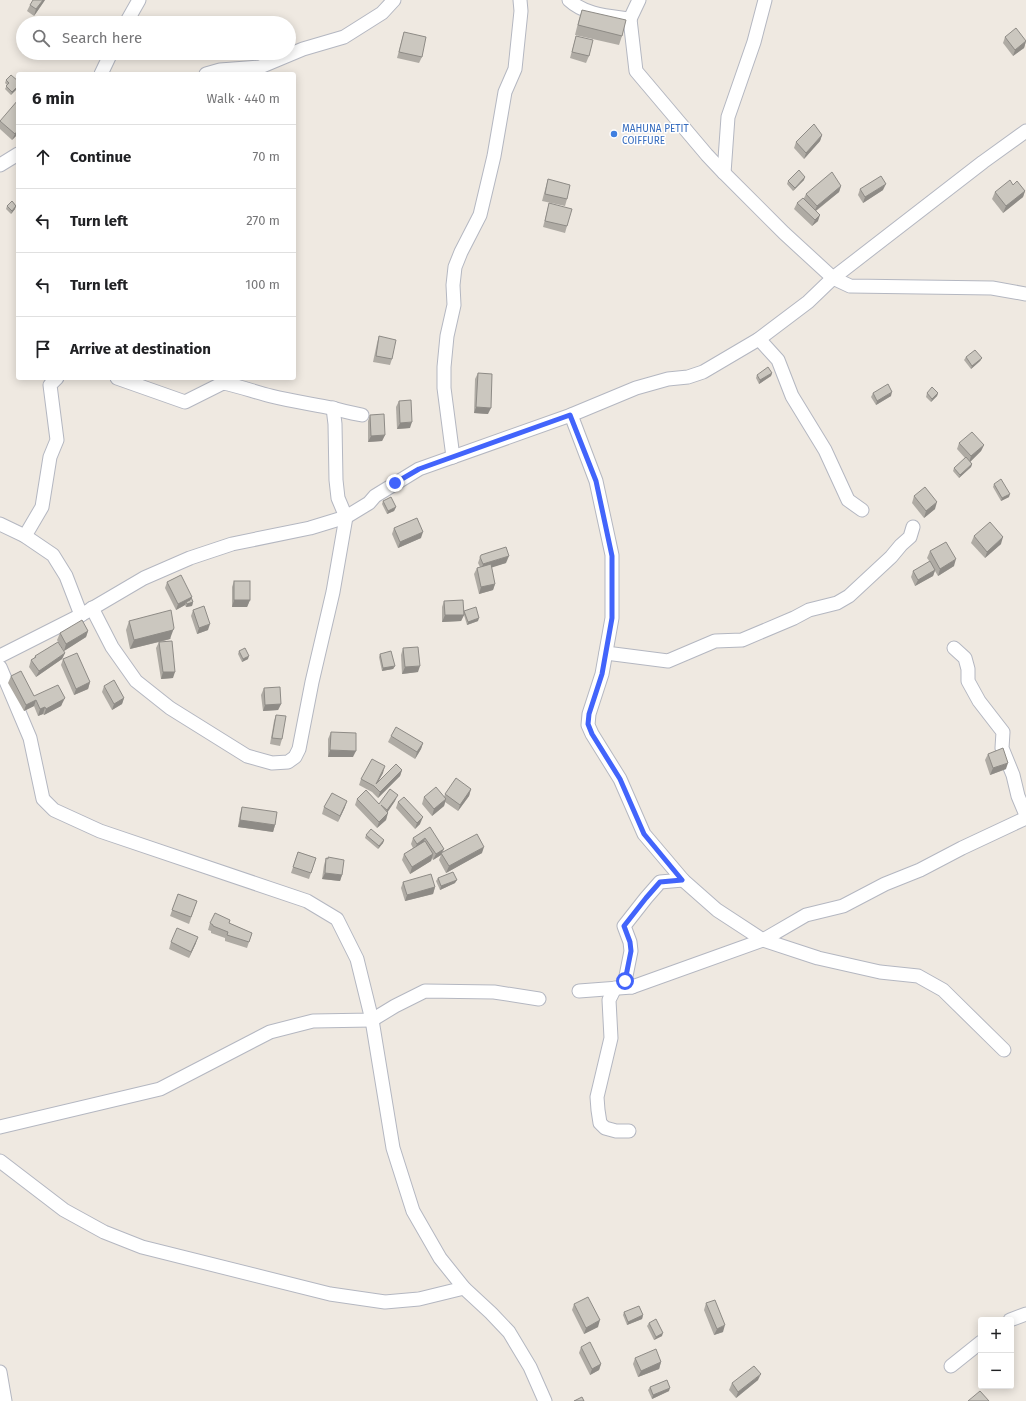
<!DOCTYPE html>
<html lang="en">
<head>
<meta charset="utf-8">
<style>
	:root { --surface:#fff; --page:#f6f6f6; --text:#202124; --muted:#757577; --line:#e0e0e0 }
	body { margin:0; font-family:"Fira Sans",sans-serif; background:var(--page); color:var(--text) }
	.controls { position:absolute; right:12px; bottom:12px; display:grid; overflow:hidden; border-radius:4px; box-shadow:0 2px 10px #0003 }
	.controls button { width:36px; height:36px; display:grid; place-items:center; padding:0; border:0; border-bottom:1px solid var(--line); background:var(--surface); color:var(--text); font:20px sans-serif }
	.stop { position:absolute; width:12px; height:12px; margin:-9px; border:3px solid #4264fb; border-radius:50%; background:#fff }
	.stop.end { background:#4264fb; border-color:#fff; box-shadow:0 1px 4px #0008 }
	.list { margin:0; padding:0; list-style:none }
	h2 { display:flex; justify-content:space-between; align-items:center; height:52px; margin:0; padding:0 16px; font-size:17px }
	h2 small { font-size:13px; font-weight:400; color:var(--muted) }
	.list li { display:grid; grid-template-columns:26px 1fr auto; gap:12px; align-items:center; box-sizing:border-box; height:64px; padding:0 16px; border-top:1px solid var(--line) }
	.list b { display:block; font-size:15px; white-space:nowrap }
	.list em { font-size:13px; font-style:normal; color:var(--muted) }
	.icon { flex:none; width:22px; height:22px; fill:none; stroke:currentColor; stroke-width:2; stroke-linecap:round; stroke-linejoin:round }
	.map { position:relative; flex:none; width:1026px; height:1401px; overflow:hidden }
	.search { position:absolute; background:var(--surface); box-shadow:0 2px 10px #0003; left:16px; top:16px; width:280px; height:44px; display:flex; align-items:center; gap:10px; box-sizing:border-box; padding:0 14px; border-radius:22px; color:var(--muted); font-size:15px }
	.panel { position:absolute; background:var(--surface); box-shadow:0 2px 10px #0003; left:16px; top:72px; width:280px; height:308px; border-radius:4px }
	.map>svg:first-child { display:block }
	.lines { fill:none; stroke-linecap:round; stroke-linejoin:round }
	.minor-casing { stroke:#b4b7c1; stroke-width:15 }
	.minor { stroke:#fff; stroke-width:13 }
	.wall { fill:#afaba4 }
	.shaded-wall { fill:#8e8b86 }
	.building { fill:#cbc7bf; stroke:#8e8b86 }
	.route { stroke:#4264fb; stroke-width:5 }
	.shop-dot { fill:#3f7fe0; stroke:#fff; stroke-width:1.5 }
	.labels { text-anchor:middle; stroke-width:3; stroke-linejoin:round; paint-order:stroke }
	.shop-label { font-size:10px; fill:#366cbe; stroke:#fff; text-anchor:start }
</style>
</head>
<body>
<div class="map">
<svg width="1026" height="1401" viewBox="0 0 1026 1401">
	<rect width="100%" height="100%" fill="#efe9e1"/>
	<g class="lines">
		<g class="minor-casing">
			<g id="minor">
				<path d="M569,0C585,15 609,16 630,19L636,71L707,155L724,173L784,233L833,278L850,286L992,288L1026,294"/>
				<polyline points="630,19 639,0"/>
				<polyline points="126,23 139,0"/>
				<polyline points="101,74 111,53"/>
				<polyline points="206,74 220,70 260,67 303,49 344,37 382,13 394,0"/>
				<polyline points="0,165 18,154"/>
				<polyline points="724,173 728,117 754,42 765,0"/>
				<polyline points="759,339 778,360 792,396 825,450 848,500 862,510"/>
				<polyline points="117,378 185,402 223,383 223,378"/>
				<path d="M223,383C239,386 255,392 271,396C291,401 312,404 332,408C342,411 352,413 362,415"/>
				<polyline points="571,415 596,481 612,555 612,618 602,674 589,714 588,725 592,734 620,779 644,834 683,880 717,910 763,940 818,958 880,972 918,976 943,990 1004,1050"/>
				<polyline points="453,457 444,388 444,367 447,336 454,305 453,285 455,267 461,252 480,215 494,156 505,92 515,69 521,11 520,0"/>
				<polyline points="0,524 25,536 53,555 66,576 81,615"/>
				<polyline points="25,536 42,507 50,457 57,440 50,385 57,378"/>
				<polyline points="92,608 112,647 136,681 170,708 247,756 272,763 288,762 295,757 299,749 312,682 333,592 346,517 338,498 336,480 335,424 333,408"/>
				<polyline points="954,648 965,658 968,669 968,681 979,701 1003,732 1002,748 1013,775 1018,796 1026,815"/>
				<polyline points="606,653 668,661 715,641 742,640 794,618 809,610 837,603 849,596 891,557 901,545 910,537 913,527"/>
				<polyline points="0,656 81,615 144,578 190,558 232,544 310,528 346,517 369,503 375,496 419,469 571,415 636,388 668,379 688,377 703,372 759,339 808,302 833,278 983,162 1026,131"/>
				<polyline points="0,667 30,738 43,799 54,810 100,831 307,901 337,919 357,959 372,1020 393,1148 413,1211 440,1258 464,1288 491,1313 509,1332 530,1367 545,1401"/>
				<polyline points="632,987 625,981 631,951 630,942 624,926 646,898 660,882 683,880"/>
				<polyline points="615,988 609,1000 611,1038 597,1097 598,1110 600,1123 605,1128 616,1131 629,1131"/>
				<polyline points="579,991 632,987 763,940 806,915 843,906 885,884 920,870 962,848 1026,818"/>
				<polyline points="0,1127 160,1089 270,1032 313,1021 372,1020 395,1006 425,991 494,992 539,999"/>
				<polyline points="0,1161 64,1210 104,1232 142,1247 330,1294 385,1302 419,1299 464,1288"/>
				<polyline points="1010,1320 1026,1314"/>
				<polyline points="951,1366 981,1342"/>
				<polyline points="0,1372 5,1401"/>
			</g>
		</g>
		<use href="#minor" class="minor"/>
	</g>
	<g class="wall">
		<polygon points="45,0 34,16 27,11 30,5"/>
		<polygon points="582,10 622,36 619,45 575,35 579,19"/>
		<polygon points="404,32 422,57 419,63 397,58 402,39"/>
		<polygon points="576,36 589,56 586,63 570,58"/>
		<polygon points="1005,37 1026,41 1024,48 1013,56 1003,43"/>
		<polygon points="6,80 18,81 11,95 5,89 7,85 5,83"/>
		<polygon points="0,121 18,134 12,140 0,129"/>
		<polygon points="822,135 820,141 804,159 794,148 796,142"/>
		<polygon points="548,179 567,199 565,206 542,201 546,186"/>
		<polygon points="804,180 793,191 787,184 788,181"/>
		<polygon points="1013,185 1025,191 1023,197 1003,213 992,199 995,192"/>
		<polygon points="841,186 839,192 816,211 818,221 812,226 794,209 797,203 804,198 806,194"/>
		<polygon points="860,189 883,190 863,203 858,195"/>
		<polygon points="549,203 567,226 565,233 543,227"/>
		<polygon points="7,206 15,209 11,214 6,209"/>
		<polygon points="379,336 392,359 390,365 373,362 377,343"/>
		<polygon points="966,357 982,358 980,361 971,369 964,360"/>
		<polygon points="478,373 488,414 474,413 475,379"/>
		<polygon points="772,373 771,376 759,384 756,378 757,375"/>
		<polygon points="873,393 891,396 876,405 871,397"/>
		<polygon points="927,393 938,393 937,396 931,402 926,397"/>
		<polygon points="399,401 410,428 397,429 396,407"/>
		<polygon points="370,415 385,435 382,441 368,442 368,421"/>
		<polygon points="959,443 984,445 981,451 970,462 972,464 971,467 959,478 953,471 954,468 965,458 957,449"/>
		<polygon points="994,484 1009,497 1001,501 993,487"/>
		<polygon points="914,496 935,509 924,518 912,503"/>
		<polygon points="383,501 396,507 394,511 387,514 382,504"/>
		<polygon points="394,528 421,538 398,548 392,534"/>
		<polygon points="974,536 1001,544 985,558 971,543"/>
		<polygon points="930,551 954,566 938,576 935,571 933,576 915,586 911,577 913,571 930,562 927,558"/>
		<polygon points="480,557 506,563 491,567 495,584 493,590 479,594 474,574 477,568 480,567 478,563"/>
		<polygon points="234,581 250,600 247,607 232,607 232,587"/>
		<polygon points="167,582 191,597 193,602 192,606 186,607 185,605 176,610 165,588"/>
		<polygon points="444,601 464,613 464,611 478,621 467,625 464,615 461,621 442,622 442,607"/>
		<polygon points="193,610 208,630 197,634 191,616"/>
		<polygon points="129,621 171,638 170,639 160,642 173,678 161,679 156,648 159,642 130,649 126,630"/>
		<polygon points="88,631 86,637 64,651 57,640 60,633"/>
		<polygon points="403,648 418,672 402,674 401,655"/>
		<polygon points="239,651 248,659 242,662 238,654"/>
		<polygon points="65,653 62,659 36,677 29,667 31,660 34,658 35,656"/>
		<polygon points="380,654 395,666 393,669 382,671 379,657"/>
		<polygon points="63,659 90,682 88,689 74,695 61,665"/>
		<polygon points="11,676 34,696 62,704 61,706 44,715 43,714 38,716 34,706 24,711 8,683"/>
		<polygon points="104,686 124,698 122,704 112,710 102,692"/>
		<polygon points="264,688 281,704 278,710 263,711 261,695"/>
		<polygon points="276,715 282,739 280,746 270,744 274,721"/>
		<polygon points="331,732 353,757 328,757 328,739"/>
		<polygon points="391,736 423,743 421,749 415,759 388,742"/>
		<polygon points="988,754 1006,769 990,775 985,760"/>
		<polygon points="402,770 400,776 378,798 372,792 359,785 361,779 383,773 378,782"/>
		<polygon points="471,789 469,796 458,811 445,802 444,806 432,816 422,804 424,797 444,797 445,794"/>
		<polygon points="357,799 379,804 395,801 387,812 386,820 377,828 355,805"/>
		<polygon points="398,802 420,824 415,829 396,808"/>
		<polygon points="242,807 275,825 273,832 238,827 240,814"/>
		<polygon points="324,807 345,807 338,822 322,814"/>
		<polygon points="430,827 442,853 482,853 446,873 439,860 441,855 433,860 432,858 431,861 410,874 402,860 404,854 413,848 411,844 413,838"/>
		<polygon points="366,835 384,840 383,843 378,849 365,838"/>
		<polygon points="298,852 316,858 309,879 291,873"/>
		<polygon points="326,858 342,875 340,881 322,879 324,865"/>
		<polygon points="438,878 455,883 440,890 436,881"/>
		<polygon points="403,882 435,887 433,894 405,901 401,888"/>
		<polygon points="178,894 197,901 189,924 170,916"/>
		<polygon points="210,923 229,923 252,933 247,948 225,941 225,938 211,933 211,931 208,930"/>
		<polygon points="171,942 196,943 189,958 169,949"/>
		<polygon points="706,1303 723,1332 714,1335 704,1310"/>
		<polygon points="574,1304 598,1327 584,1334 572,1310"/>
		<polygon points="624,1312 643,1315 642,1319 627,1325 623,1315"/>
		<polygon points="649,1323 662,1336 654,1340 647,1326"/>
		<polygon points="581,1347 601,1364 599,1370 590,1375 579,1353"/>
		<polygon points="635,1358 661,1362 659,1369 638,1377 633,1364"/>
		<polygon points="758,1380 736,1398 729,1390 732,1383"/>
		<polygon points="650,1387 669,1391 652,1399 648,1390"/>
	</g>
	<g class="shaded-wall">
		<polygon points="43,0 45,0 34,16 36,9"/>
		<polygon points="1026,41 1024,48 1013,56 1015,50"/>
		<polygon points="18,86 18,88 11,95 12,92"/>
		<polygon points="18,130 18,134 12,140 15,134"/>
		<polygon points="822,135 820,141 804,159 806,153"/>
		<polygon points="805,177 804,180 793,191 795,188"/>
		<polygon points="886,184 883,190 863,203 865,197"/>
		<polygon points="841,186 839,192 814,212 817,206"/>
		<polygon points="1025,191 1023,197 1003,213 1006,206"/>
		<polygon points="16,206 15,209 11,214 12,211"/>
		<polygon points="820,215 818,221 812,226 815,220"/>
		<polygon points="982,358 980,361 971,369 972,366"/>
		<polygon points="772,373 771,376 759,384 760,380"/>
		<polygon points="892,392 891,396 876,405 877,401"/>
		<polygon points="938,393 937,396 931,402 932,399"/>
		<polygon points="476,407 491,408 488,414 474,413"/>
		<polygon points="412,422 410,428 397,429 400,423"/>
		<polygon points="385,435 382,441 368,442 371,436"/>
		<polygon points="984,445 981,451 969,463 971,456"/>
		<polygon points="972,464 971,467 959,478 960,475"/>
		<polygon points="1010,494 1009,497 1001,501 1002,498"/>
		<polygon points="937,502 935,509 924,518 926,511"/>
		<polygon points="396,507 394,511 387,514 388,511"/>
		<polygon points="423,532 421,538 398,548 400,542"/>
		<polygon points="1003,537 1001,544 985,558 987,552"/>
		<polygon points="509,556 506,563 481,571 483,564"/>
		<polygon points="956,559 954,566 938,576 940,569"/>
		<polygon points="935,570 933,576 915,586 918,580"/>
		<polygon points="495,584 493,590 479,594 481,587"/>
		<polygon points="192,597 189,603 193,602 192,606 186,607 187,604 186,602 185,605 176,610 178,604"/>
		<polygon points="234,600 250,600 247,607 232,607"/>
		<polygon points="445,615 464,615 461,621 442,622"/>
		<polygon points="479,618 478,621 467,625 468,622"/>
		<polygon points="210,624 208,630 197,634 199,628"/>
		<polygon points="174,628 170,639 130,649 134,640"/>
		<polygon points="88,631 86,637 64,651 66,644"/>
		<polygon points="65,653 62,659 36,677 39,671"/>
		<polygon points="249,656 248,659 242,662 243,659"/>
		<polygon points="395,666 393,669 382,671 383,668"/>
		<polygon points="420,666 418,672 402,674 405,667"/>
		<polygon points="163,672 175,672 173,678 161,679"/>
		<polygon points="90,682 88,689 74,695 76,689"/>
		<polygon points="65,698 61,706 44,715 46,709"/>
		<polygon points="124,698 122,704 112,710 114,704"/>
		<polygon points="36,700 34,706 24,711 26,705"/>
		<polygon points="281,704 278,710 263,711 265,705"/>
		<polygon points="45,707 43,714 38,716 40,709"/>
		<polygon points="423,743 421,749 415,759 417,752"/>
		<polygon points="330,750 356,751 353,757 328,757"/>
		<polygon points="1008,763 1006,769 990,775 993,768"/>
		<polygon points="385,766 383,773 375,787 376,784"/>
		<polygon points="402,770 400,776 378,798 380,792"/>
		<polygon points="471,789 469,796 458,811 460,805"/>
		<polygon points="398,795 395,801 385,816 387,810"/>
		<polygon points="446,799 444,806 432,816 434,809"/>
		<polygon points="347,801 345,807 338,822 340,816"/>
		<polygon points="388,813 386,820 377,828 379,822"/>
		<polygon points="423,817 420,824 415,829 417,823"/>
		<polygon points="240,820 275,825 273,832 238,827"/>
		<polygon points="425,838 423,844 414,850 417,844"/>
		<polygon points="384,840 383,843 378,849 379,846"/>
		<polygon points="484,847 482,853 446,873 449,866"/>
		<polygon points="444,849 441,855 433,860 436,854"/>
		<polygon points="433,854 431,861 410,874 412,867"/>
		<polygon points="325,873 342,875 340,881 322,879"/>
		<polygon points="457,880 455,883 440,890 441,886"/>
		<polygon points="435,887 433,894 405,901 407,895"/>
		<polygon points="198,937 196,943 189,958 191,952"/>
		<polygon points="643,1315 642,1319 627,1325 628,1322"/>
		<polygon points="600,1320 598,1327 584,1334 586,1328"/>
		<polygon points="725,1325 723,1332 714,1335 717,1329"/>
		<polygon points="663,1333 662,1336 654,1340 656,1337"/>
		<polygon points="661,1362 659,1369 638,1377 641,1371"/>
		<polygon points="601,1364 599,1370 590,1375 592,1369"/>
		<polygon points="761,1374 758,1380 736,1398 738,1392"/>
		<polygon points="670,1388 669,1391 652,1399 653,1395"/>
	</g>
	<g class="building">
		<polygon points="33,0 43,0 36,9 30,5"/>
		<polygon points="582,10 626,20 622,36 578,25"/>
		<polygon points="1016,28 1026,41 1015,50 1005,37"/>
		<polygon points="404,32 426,37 422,57 399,52"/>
		<polygon points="576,36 593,40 589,56 572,52"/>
		<polygon points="11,75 18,81 18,86 12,92 6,86 9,83 6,80"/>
		<polygon points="18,100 18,130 15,134 0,121"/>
		<polygon points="814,124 822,135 806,153 796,142"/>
		<polygon points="799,170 805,177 795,188 788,181"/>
		<polygon points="832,172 841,186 817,206 806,194"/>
		<polygon points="881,176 886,184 865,197 860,189"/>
		<polygon points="548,179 570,185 567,199 545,194"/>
		<polygon points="1010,180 1013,185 1017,181 1025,191 1006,206 995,192"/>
		<polygon points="803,198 820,215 815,220 797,203"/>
		<polygon points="12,201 16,206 12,211 7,206"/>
		<polygon points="549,203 572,209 567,226 545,221"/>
		<polygon points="379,336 396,340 392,359 376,356"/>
		<polygon points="975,350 982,358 972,366 966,357"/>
		<polygon points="768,367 772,373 760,380 757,375"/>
		<polygon points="478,373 492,374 491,408 476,407"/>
		<polygon points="888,384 892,392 877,401 873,393"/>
		<polygon points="932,387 938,393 932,399 927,393"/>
		<polygon points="411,400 412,422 400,423 399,401"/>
		<polygon points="384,414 385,435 371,436 370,415"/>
		<polygon points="972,432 984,445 971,456 959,443"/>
		<polygon points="966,457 972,464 960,475 954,468"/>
		<polygon points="1001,479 1010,494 1002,498 994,484"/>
		<polygon points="925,487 937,502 926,511 914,496"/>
		<polygon points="391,497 396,507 388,511 383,501"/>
		<polygon points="417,518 423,532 400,542 394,528"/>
		<polygon points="990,522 1003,537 987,552 974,536"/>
		<polygon points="946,542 956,559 940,569 930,551"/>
		<polygon points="506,547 509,556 483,564 480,557 481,555"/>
		<polygon points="930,561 935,570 918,580 913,571"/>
		<polygon points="491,564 495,584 481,587 477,568"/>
		<polygon points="181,575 192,597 178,604 167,582"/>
		<rect x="234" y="581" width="16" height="19"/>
		<polygon points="191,597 193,602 187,604 186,602 190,600"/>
		<polygon points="463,600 464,615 445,615 444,601"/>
		<polygon points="204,606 210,624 199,628 193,610"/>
		<polygon points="476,607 479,618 468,622 464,611"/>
		<polygon points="171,610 174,628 173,630 134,640 129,621"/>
		<polygon points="82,620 88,631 66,644 60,633"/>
		<polygon points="172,641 175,672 163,672 159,642"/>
		<polygon points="58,642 65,653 39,671 31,660 36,657 35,656"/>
		<polygon points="418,647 420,666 405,667 403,648"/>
		<polygon points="245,648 249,656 243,659 239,651"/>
		<polygon points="391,651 395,666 383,668 380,654"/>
		<polygon points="77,653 90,682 76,689 63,659"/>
		<polygon points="21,671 34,696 58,685 65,698 64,699 46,709 45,707 40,709 36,700 26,705 11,676"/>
		<polygon points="114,680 124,698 114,704 104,686"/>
		<polygon points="280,687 281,704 265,705 264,688"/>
		<polygon points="276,715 286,716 282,739 272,738"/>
		<polygon points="396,727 423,743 417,752 391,736"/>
		<polygon points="331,732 356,733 356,751 330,750"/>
		<polygon points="1003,748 1008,763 993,768 988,754"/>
		<polygon points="372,759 385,766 376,784 396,764 402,770 380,792 374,786 361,779"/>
		<polygon points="456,778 471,789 460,805 445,794"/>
		<polygon points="436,787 446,799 434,809 424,797"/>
		<polygon points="390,789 398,795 387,810 381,805 388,813 379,822 357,799 366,790 379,804"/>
		<polygon points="332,793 347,801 340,816 324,807"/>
		<polygon points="404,797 423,817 417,823 398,802"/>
		<polygon points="242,807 277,812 275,825 240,820"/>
		<polygon points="430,827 444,849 436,854 425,838 417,844 413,838"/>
		<polygon points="371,829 384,840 379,846 366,835"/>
		<polygon points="477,834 484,847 449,866 441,853"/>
		<polygon points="425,841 433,854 412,867 404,854"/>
		<polygon points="298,852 316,858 311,873 293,867"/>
		<polygon points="328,857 344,860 342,875 325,873 326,858 328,859"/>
		<polygon points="453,872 457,880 441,886 438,878"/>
		<polygon points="431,874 435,887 407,895 403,882"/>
		<polygon points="178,894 197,901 191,917 172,910"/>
		<polygon points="215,913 230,920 229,923 252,933 249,942 227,935 228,932 213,926 213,925 210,923"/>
		<polygon points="177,928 198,937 191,952 171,942"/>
		<polygon points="588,1297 600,1320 586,1328 574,1304"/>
		<polygon points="715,1300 725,1325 717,1329 706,1303"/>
		<polygon points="639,1306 643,1315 628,1322 624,1312"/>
		<polygon points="656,1319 663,1333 656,1337 649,1323"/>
		<polygon points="590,1342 601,1364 592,1369 581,1347"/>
		<polygon points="656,1349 661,1362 641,1371 635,1358"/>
		<polygon points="754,1366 761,1374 738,1392 732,1383"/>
		<polygon points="667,1380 670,1388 653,1395 650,1387"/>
		<polygon points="980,1391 989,1401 968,1401"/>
		<polygon points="582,1397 584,1401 574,1401"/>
	</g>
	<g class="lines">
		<polyline class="route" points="395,483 419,469 570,415 596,481 612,556 612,618 602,674 589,714 588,724 592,734 620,779 644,834 682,880 660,882 646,898 624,926 630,942 631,951 625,981"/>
	</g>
	<circle class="shop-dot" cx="614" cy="134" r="4"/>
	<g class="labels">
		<g class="shop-label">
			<text x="622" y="132">MAHUNA PETIT<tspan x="622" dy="12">COIFFURE</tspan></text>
		</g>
	</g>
</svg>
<div class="controls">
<button>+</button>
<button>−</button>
</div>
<div class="stop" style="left:625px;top:981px"></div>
<div class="stop end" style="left:395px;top:483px"></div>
<div class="search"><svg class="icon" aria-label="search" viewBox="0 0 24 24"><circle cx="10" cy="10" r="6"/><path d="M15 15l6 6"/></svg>Search here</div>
<section class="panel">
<h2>6 min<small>Walk · 440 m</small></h2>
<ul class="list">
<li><svg class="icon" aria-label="ahead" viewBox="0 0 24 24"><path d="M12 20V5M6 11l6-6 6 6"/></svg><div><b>Continue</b></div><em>70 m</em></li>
<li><svg class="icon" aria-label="left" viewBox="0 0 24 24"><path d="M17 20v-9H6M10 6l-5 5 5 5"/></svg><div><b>Turn left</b></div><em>270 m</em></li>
<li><svg class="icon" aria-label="left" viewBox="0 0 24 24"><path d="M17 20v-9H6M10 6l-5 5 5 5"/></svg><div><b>Turn left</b></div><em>100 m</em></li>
<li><svg class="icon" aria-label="arrive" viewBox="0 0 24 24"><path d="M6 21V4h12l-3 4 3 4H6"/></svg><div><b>Arrive at destination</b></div></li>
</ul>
</section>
</div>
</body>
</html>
